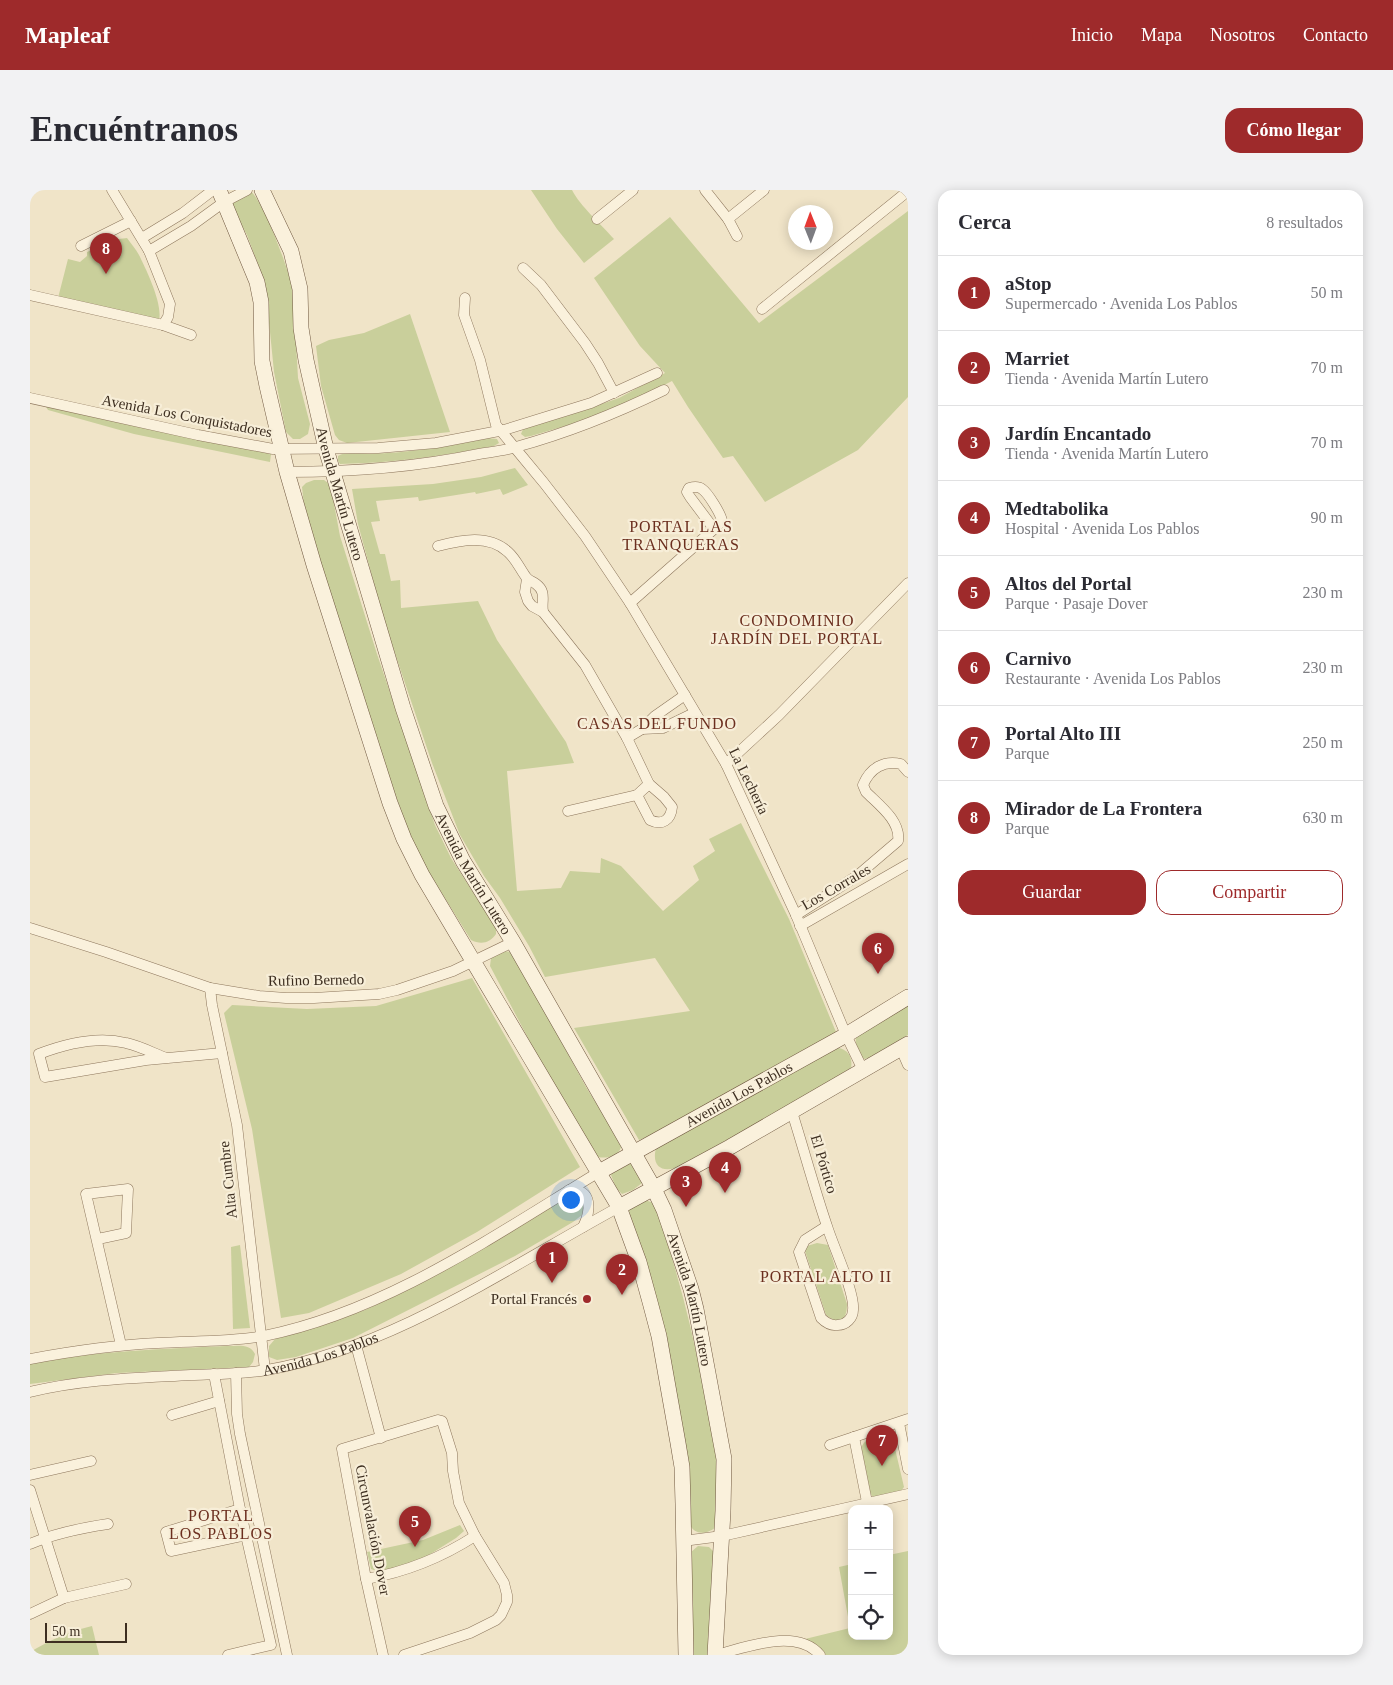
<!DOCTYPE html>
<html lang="es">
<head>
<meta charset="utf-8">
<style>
	:root { --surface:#fff; --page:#f2f2f3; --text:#2b2b33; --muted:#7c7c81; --line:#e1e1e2; --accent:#9e2a2b }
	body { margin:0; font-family:"Times New Roman",serif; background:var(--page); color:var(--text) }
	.controls { position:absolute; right:15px; bottom:15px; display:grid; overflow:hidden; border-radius:10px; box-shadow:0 2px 12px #0003 }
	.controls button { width:45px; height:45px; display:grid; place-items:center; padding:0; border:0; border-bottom:1px solid var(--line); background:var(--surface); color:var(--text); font:25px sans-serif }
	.compass { position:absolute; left:758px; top:15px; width:45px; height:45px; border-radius:50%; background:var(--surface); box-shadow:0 2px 12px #0003; rotate:359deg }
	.scale { position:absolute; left:15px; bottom:12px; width:82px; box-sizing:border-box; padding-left:5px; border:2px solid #3d2e20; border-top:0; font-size:14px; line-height:18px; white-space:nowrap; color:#3d2e20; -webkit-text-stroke:4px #f7eed8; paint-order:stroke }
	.you { position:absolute; left:540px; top:1009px; width:18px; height:18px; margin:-12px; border:4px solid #fff; border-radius:50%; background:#1a73e8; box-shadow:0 0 0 8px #1a73e833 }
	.badge { display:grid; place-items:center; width:32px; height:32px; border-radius:50%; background:var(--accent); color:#fff; font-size:16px; font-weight:700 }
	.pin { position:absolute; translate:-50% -41px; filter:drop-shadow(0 1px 2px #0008) }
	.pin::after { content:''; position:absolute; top:26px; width:18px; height:15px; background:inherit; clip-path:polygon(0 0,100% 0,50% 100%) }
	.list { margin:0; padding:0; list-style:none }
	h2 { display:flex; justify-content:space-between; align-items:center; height:65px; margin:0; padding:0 20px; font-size:21px }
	h2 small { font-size:16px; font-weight:400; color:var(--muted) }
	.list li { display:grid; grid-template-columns:32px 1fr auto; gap:15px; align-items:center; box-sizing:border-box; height:75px; padding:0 20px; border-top:1px solid var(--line) }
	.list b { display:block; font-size:19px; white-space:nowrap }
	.list p { margin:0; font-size:16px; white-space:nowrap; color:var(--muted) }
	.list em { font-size:16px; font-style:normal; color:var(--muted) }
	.actions { display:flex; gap:10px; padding:15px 20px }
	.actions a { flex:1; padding:11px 0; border:1px solid var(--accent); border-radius:15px; text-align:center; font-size:18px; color:var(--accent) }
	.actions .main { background:var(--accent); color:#fff }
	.icon { flex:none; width:28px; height:28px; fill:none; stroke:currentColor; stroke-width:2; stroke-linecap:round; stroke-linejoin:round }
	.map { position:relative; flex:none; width:878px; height:1465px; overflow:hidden; border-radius:15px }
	header { display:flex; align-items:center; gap:30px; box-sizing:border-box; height:70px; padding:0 25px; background:var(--accent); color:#fff }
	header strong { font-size:24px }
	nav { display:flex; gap:28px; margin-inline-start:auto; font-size:18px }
	.intro { display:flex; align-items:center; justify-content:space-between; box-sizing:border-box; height:120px; padding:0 30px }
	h1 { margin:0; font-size:35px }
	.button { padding:12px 22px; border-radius:15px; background:var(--accent); color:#fff; font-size:18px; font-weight:700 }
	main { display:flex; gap:30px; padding:0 30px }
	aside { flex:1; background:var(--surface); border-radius:15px; box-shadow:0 2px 12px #0003 }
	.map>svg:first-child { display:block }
	.green { fill:#c9cf9b }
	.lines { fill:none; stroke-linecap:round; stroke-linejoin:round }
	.street-casing { stroke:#8d765c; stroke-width:11 }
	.secondary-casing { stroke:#6f573f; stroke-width:16 }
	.street { stroke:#faf1dc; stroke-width:10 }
	.secondary { stroke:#faf1dc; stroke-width:15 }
	.poi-dot { fill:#9e2a2b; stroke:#f7eed8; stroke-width:2 }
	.labels { text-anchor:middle; stroke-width:4.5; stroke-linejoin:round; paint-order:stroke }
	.street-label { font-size:15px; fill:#3d2e20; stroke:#f7eed8 }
	.poi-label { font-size:15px; fill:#3d2e20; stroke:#f7eed8; text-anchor:end }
	.neighbourhood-label { font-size:16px; letter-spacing:1px; fill:#6b2e1e; stroke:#f7eed8 }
</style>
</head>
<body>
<header>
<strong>Mapleaf</strong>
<nav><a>Inicio</a><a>Mapa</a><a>Nosotros</a><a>Contacto</a></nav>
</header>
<div class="intro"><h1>Encuéntranos</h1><a class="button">Cómo llegar</a></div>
<main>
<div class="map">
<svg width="878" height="1465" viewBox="0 0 878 1465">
	<rect width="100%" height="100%" fill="#f0e4c8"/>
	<g class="green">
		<path d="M501,0H542C550,16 571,34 584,49L554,73L527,39Z"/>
		<path d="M220,1C233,8 260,84 263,100L268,188L280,234L278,244L270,249H263L256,242L244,182L237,112L230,80L217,45L205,23L202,12Z"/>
		<polygon points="878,21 878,207 828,260 735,312 703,266 693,268 658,217 642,191 607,209 559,229 501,246 495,247 491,244 493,239 497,237 536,226 589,208 635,183 610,156 564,88 640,27 729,133"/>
		<path d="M97,48C101,54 106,59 109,65C116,79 133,114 129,130L28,108L38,69L50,72L57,66V62L89,49Z"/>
		<polygon points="380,124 420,242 317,253 309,250 305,245 291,196 286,156 299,150 334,143"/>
		<polygon points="13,212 241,264 240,272 104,244 18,220"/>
		<path d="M458,248L467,249L469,253L464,256C413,266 362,273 310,274L308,271V266C316,261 329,264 339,264C379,263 419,256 458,248Z"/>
		<polygon points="485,278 498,295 473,305 470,299 446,304 445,302 389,311 388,307 346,311 350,331 341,332 350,364 355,364 361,391 370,390 371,418 448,411 467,450 536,552 544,573 477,581 487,701 531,698 540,681 570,683 571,668 591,676 633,721 669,690 663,676 685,661 679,649 711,633 759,729 806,842 622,945 609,950 544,838 660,821 625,768 515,787 499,756 470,708 454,686 430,645 402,573 354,431 328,334 322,299 403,294 451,287"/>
		<path d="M284,290H294L298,293L302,303L310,346L347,464L405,635L421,668L466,738V744C460,753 451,755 441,750L393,673L378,641L335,517L275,325L272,297L276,293Z"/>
		<path d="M475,761L480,762C508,806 531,852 556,897C568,917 582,936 591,957C589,966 577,969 568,967L517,884L460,776L461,768Z"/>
		<polygon points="442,788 550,977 447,1042 371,1084 279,1123 251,1128 222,939 194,823 202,815 277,819 346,816"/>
		<path d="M878,813V845L839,868L834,869C828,864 825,855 826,847Z"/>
		<path d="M808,858C818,859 823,868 821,878L742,925L650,976C633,984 621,977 626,958Z"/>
		<polygon points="599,974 601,974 612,990 612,993 603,1000 592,1004 586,998 581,985 582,982"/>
		<polygon points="547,1003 553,1010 553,1023 552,1025 543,1032 485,1066 323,1148 266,1167 247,1170 239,1167 239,1156 246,1148 335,1120 371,1103 539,1004"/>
		<path d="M615,1010L624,1013C646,1075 662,1137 674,1201C679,1225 685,1249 687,1273C689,1295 687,1316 685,1338C675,1345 664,1345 659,1333L601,1031L599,1020L600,1018Z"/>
		<path d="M787,1053L798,1055L817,1114C817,1130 810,1136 796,1125L775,1061L777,1056Z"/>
		<polygon points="210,1055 220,1138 203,1139 201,1057"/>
		<path d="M197,1156C207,1156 220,1153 225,1164L223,1172L219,1177L87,1183L0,1194V1173C65,1161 131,1159 197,1156Z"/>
		<path d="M851,1246H859L863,1250L874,1297L871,1301L848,1307H843L840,1303L831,1259C833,1249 843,1248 851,1246Z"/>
		<polygon points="430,1335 434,1341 426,1348 391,1370 349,1382 341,1379 337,1362 393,1350"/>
		<polygon points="668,1356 679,1357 684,1362 681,1465 661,1465 660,1363"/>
		<polygon points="878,1361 878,1465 796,1465 788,1456 775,1449 820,1438 809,1377 822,1374 822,1446 859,1446 859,1365"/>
		<path d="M62,1436L69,1465H0V1462C20,1450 39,1442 62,1436Z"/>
	</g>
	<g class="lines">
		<g class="street-casing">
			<g id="street">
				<polyline points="82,0 119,61 140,114 138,127 133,135"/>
				<polyline points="675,0 698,29 707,46"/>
				<polyline points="567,29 603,0"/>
				<polyline points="698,29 734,0"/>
				<polyline points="112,48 153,23 183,0"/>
				<polyline points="51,56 101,31"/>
				<polyline points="119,61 161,36 194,12 217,0"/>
				<polyline points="493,78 511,95 555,153 568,173 584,203"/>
				<polyline points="0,105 133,135 161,145"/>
				<polyline points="435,108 434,125 450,170 466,235 514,293 555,346 600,413 696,574 766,725 816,845 833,880"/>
				<polyline points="732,119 878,1"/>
				<polyline points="0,208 168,245 243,259 348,258 406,253 474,240 561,213 627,183"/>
				<path d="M257,282C322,282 386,277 449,264C461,262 474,261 486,257C537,243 587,223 634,200"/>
				<path d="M408,356C431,350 459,344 478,362C486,369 490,379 496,387C499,391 502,391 506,394C517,402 511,411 513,422"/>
				<path d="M497,389L495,402L498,411L502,416L513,422L555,475L597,548L619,594L634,607L642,617C641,630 632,636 620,630L607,605"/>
				<path d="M600,413L684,339L692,331C691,324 678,303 672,299C668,296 663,297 659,298L657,302L660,307L684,339"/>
				<polyline points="612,539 633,538 664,523"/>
				<polyline points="597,548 612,539 625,526 655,505"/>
				<polyline points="696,574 749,525 878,393"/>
				<polyline points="538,621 607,605 619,594"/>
				<path d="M766,725L827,686L868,651C871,631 849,615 836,602L833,595C840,578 854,570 871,574L878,582"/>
				<polyline points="770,736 878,674"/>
				<polyline points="0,738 76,762 180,798 229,806 256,808 284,808 349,804 367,800 423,781 483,752"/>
				<polyline points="180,798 182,815 207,935 235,1180"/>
				<polyline points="871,859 878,875"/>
				<path d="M136,868C123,863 110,856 96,853C68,846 35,854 9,864L15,887L116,870L192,863"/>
				<path d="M762,922C774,960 784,998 797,1036C803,1056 825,1102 823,1120C823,1128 816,1135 808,1135C801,1136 796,1133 791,1128L769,1062L775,1050L797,1036"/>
				<path d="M539,1000C563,998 561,1021 553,1037"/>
				<polyline points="68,1049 96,1043 98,999 56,1004 91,1155"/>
				<polyline points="326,1155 351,1248"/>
				<path d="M0,1169C43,1161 85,1155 128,1153C161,1151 202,1152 234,1146C357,1121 463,1046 569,982"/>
				<polyline points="206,1183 207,1224 210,1244 257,1465"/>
				<polyline points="184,1184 210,1319 241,1455 198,1465"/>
				<path id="s1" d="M0,1202C52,1189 108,1188 161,1185C186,1184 212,1184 237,1180C364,1157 477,1078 589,1017"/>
				<polyline points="142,1225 189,1211"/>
				<polyline points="869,1233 878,1279"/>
				<polyline points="824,1247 837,1312"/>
				<polyline points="800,1255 878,1229"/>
				<polyline points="0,1285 61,1271"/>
				<polyline points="0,1300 34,1408"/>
				<polyline points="210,1319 136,1342 141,1361 216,1345"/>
				<polyline points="653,1351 692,1346 878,1304"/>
				<path d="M0,1354C25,1343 51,1338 78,1334"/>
				<path d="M336,1389C376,1382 411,1368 445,1346"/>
				<polyline points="0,1424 34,1408 96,1394"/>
				<polyline points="353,1465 336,1389 312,1259 408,1230 412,1231 422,1263 423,1281 429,1313 445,1346 474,1393 477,1405 477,1412 471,1425 466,1430 440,1443 374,1465"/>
				<path d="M685,1465C715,1458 766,1437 790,1465"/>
			</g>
		</g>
		<g class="secondary-casing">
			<g id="secondary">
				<polyline points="189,0 227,92 231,112 232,171 237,196 257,282 284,375 360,613 374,649 392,685 589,1017 609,1072 620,1112 629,1146 648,1253 652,1277 653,1314 656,1465"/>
				<path id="s2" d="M232,0L261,61L270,99L271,138L276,170L296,259L373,518L406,616L433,671L483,752L623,997L634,1020L661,1099L666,1119L694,1269L693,1321L685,1465"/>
				<path id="s3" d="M569,982L816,845L878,807"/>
				<polyline points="589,1017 700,957 878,854"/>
			</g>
		</g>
		<use href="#street" class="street"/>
		<use href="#secondary" class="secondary"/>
	</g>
	<circle class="poi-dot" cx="557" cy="1109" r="5"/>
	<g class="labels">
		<g class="street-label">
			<text transform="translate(157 226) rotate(11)" y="5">Avenida Los Conquistadores</text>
			<text dy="5" stroke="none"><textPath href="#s2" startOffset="316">Avenida Martín Lutero</textPath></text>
			<text transform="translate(719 591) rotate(64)" y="5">La Lechería</text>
			<text dy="5" stroke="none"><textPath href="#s2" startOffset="720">Avenida Martín Lutero</textPath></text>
			<text transform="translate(806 697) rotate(-30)" y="5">Los Corrales</text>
			<text transform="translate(286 790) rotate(-1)" y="5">Rufino Bernedo</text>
			<text dy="5" stroke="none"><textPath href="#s3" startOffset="160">Avenida Los Pablos</textPath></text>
			<text transform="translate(794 974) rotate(73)" y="5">El Pórtico</text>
			<text transform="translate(198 990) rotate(-96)" y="5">Alta Cumbre</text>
			<text dy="5" stroke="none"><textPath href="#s2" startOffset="1200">Avenida Martín Lutero</textPath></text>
			<text dy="5" stroke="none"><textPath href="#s1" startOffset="294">Avenida Los Pablos</textPath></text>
			<text transform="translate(343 1340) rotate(79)" y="5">Circunvalación Dover</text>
		</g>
		<g class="poi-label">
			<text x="547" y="1114">Portal Francés</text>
		</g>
		<g class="neighbourhood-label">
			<text x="651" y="342">PORTAL LAS<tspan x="651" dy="18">TRANQUERAS</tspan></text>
			<text x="767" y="436">CONDOMINIO<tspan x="767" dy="18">JARDÍN DEL PORTAL</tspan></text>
			<text x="627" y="539">CASAS DEL FUNDO</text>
			<text x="796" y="1092">PORTAL ALTO II</text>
			<text x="191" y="1331">PORTAL<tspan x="191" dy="18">LOS PABLOS</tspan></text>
		</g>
	</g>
</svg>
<div class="controls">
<button>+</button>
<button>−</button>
<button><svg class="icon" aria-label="locate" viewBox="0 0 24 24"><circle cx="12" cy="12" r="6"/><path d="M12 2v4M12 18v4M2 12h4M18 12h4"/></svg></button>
</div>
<svg class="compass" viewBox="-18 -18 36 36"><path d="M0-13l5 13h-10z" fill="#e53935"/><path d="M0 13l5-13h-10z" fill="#7c7c81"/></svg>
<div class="scale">50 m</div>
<div class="you"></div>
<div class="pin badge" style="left:522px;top:1093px">1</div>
<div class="pin badge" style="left:592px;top:1105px">2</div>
<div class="pin badge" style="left:656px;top:1017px">3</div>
<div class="pin badge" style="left:695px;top:1003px">4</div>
<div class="pin badge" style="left:385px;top:1357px">5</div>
<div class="pin badge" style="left:848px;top:784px">6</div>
<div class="pin badge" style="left:852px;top:1276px">7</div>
<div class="pin badge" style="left:76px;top:84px">8</div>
</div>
<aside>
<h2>Cerca<small>8 resultados</small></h2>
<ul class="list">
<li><span class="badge">1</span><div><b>aStop</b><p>Supermercado · Avenida Los Pablos</p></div><em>50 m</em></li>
<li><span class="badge">2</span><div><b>Marriet</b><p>Tienda · Avenida Martín Lutero</p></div><em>70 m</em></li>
<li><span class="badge">3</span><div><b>Jardín Encantado</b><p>Tienda · Avenida Martín Lutero</p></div><em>70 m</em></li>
<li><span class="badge">4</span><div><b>Medtabolika</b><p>Hospital · Avenida Los Pablos</p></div><em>90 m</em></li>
<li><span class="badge">5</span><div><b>Altos del Portal</b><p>Parque · Pasaje Dover</p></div><em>230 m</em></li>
<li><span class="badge">6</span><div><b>Carnivo</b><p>Restaurante · Avenida Los Pablos</p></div><em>230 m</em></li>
<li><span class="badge">7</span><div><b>Portal Alto III</b><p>Parque</p></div><em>250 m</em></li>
<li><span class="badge">8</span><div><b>Mirador de La Frontera</b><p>Parque</p></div><em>630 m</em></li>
</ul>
<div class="actions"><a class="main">Guardar</a><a>Compartir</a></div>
</aside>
</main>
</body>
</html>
